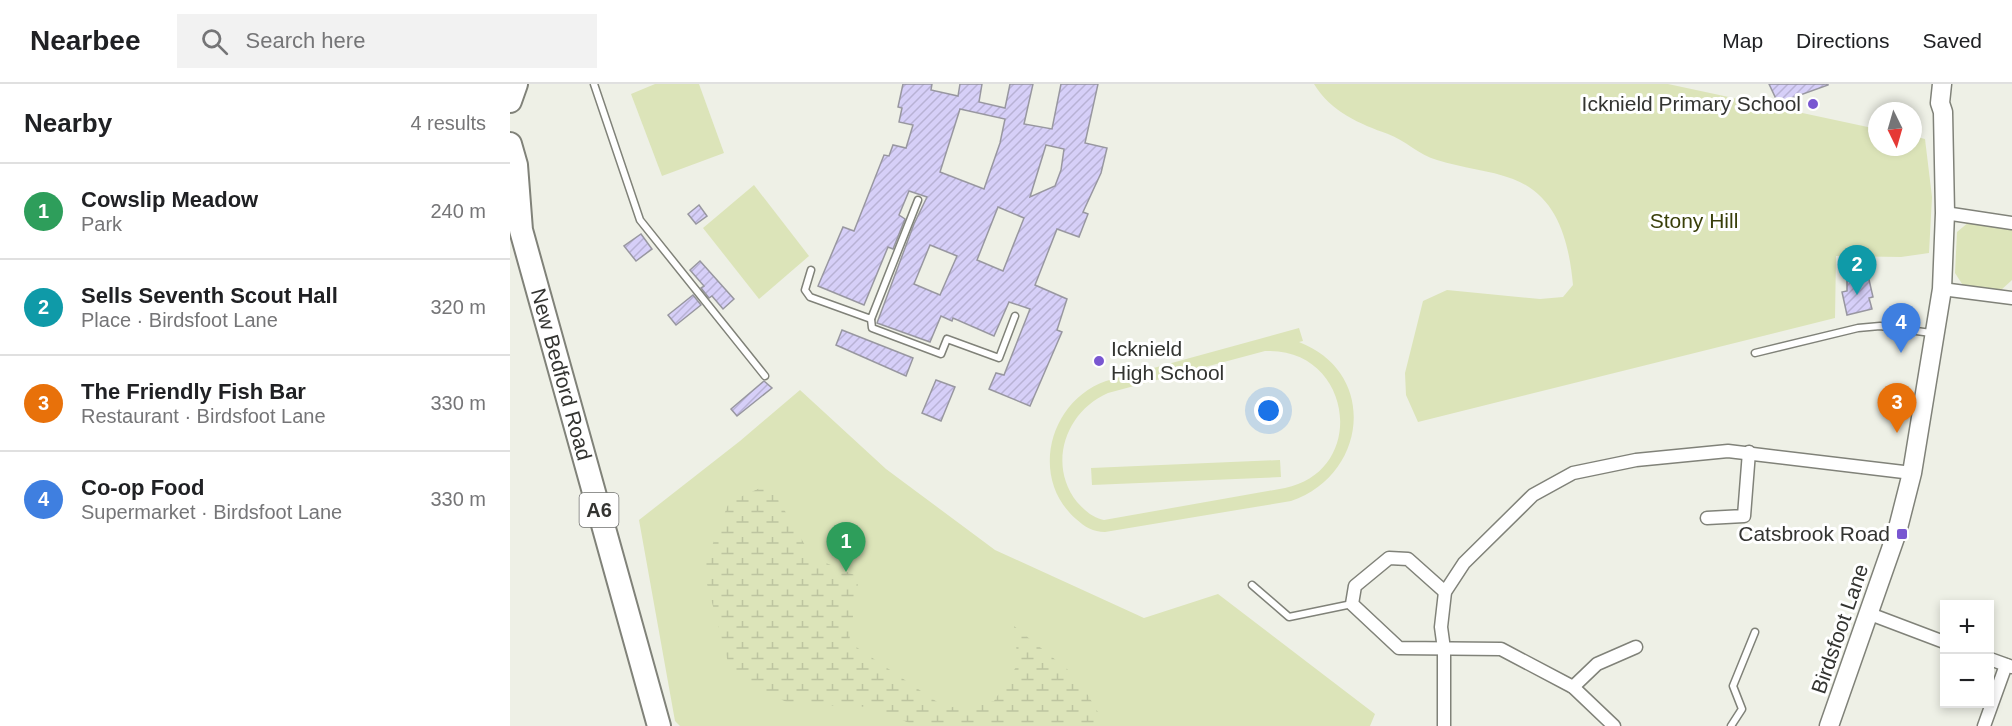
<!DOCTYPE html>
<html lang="en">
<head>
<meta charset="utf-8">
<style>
	:root { --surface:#fff; --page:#f2f2f2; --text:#202124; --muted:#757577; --line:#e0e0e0; --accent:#7957d1 }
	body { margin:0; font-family:Arial,sans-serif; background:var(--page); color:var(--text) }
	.controls { position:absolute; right:18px; bottom:18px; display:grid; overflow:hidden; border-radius:0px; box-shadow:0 3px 9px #0003 }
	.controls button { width:54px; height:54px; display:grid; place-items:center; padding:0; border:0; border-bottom:2px solid var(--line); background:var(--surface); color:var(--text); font:30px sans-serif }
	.compass { position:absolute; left:1358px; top:18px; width:54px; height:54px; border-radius:50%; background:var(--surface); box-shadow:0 3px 9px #0003; rotate:175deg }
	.you { position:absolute; left:759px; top:327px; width:21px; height:21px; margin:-15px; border:4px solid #fff; border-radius:50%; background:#1a73e8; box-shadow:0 0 0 9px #1a73e833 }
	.badge { display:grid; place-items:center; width:39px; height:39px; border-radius:50%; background:var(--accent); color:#fff; font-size:20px; font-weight:700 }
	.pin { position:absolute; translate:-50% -50px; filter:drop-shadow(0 2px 3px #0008) }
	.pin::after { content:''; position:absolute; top:32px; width:21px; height:18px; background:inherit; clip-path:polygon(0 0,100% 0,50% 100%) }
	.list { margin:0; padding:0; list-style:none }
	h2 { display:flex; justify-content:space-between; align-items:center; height:78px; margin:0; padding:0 24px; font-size:26px }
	h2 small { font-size:20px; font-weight:400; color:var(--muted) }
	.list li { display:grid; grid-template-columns:39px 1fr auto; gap:18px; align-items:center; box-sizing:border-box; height:96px; padding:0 24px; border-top:2px solid var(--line) }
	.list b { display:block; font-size:22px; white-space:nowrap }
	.list p { margin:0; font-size:20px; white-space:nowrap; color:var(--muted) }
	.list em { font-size:20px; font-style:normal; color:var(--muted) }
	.icon { flex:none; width:33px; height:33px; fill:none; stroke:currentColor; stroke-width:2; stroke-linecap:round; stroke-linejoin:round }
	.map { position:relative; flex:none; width:1502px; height:642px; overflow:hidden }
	header { display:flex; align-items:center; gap:36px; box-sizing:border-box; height:84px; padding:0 30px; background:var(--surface); border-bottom:2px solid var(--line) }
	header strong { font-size:28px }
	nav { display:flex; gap:33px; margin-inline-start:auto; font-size:21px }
	.search { width:420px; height:54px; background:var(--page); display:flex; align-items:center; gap:15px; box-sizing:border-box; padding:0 21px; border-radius:0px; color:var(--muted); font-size:22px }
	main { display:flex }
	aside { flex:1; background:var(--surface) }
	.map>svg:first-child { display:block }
	.green { fill:#dce4b9; fill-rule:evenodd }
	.wetland { fill:url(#wetland-marsh) }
	.building { fill:url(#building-hatch); stroke:#9897a0; stroke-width:1.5; fill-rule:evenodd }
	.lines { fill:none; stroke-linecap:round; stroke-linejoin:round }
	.lane-casing { stroke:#808279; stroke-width:9 }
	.street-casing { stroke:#808279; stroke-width:15 }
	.secondary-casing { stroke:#808279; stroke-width:21 }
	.highway-casing { stroke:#808279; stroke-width:26 }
	.lane { stroke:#fff; stroke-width:6 }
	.street { stroke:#fff; stroke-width:12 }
	.secondary { stroke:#fff; stroke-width:18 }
	.highway { stroke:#fff; stroke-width:22 }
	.poi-dot { fill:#7957d1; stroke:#fff; stroke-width:2 }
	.labels { text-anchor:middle; stroke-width:6; stroke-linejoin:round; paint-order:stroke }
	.shield { fill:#fff; stroke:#70716f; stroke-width:1.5 }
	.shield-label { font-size:20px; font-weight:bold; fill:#333431 }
	.poi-label { font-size:21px; fill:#333431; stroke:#fff; text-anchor:end }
	.park-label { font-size:21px; fill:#393f09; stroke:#fff }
	.street-label { font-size:21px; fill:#333431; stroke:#fff }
</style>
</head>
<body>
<header>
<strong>Nearbee</strong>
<div class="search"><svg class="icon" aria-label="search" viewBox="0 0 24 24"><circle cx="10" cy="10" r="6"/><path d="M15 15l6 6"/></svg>Search here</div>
<nav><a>Map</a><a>Directions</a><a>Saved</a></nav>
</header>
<main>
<aside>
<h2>Nearby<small>4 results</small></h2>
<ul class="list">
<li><span class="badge" style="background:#2e9e5b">1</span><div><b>Cowslip Meadow</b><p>Park</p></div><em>240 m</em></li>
<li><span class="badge" style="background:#0f9aa8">2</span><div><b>Sells Seventh Scout Hall</b><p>Place · Birdsfoot Lane</p></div><em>320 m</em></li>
<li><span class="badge" style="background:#e8710a">3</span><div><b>The Friendly Fish Bar</b><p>Restaurant · Birdsfoot Lane</p></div><em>330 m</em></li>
<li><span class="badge" style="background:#3f7fe0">4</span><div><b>Co-op Food</b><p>Supermarket · Birdsfoot Lane</p></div><em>330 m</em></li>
</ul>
</aside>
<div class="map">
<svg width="1502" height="642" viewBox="0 0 1502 642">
	<defs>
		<pattern id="wetland-marsh" width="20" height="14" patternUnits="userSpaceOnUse" patternTransform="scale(1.5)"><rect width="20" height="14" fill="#dce4b9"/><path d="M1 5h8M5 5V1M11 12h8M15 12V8" fill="none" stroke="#bdc4a0"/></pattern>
		<pattern id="building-hatch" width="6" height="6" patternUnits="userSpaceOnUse" patternTransform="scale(1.5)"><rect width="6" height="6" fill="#d6cff8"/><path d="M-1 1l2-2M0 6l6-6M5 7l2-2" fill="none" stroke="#b8b2d5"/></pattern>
	</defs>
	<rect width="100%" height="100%" fill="#eef0e6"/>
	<g class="green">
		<polygon points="145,0 189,0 214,69 152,92 121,10"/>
		<path d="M804,0H1158L1367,45V63H1403V52L1415,55L1422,113L1419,169L1391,173L1326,172L1325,234L908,338L896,311L895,289L913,217L937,206L1030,215L1053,213L1063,201C1059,158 1048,112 1003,95C979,86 952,84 927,76C909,71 895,56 878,50C850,40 821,28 804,0Z"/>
		<polygon points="244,101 299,172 249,215 193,144"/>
		<polygon points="1459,138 1502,144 1502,196 1490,207 1454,203 1445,189 1447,148"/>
		<path d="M789,244L793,257L789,258C869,289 857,391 781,417L595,448C583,448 575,443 566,435C519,394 539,317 596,297ZM755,267C843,263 859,387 775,404L594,436C583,434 574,426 567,418C537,380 556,327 598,309Z"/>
		<polygon points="290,306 376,385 485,466 634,534 708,510 865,630 860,642 170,642 165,637 129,436 230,357"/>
		<polygon points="770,376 771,393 582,401 581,384"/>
	</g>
	<polygon class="wetland" points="259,400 302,473 349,493 339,558 436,624 484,617 508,580 504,542 568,594 596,642 406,642 362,623 281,620 222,593 193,485 219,418"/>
	<g class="building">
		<path d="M393,0H422L421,6L448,12L450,0H472L469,18L495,24L500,0H523L514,40L542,45L551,0H588L575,59L597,64L591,89L573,128L578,130L569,153L547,145L525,201L557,215L547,246L552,248L520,322L479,305L486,289L494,291L520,225L499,218L484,252L443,234L442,237L431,232L420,258L367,239L404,140L417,113L399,107L389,131L395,135L383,165L378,163L354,221L308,202L333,143L344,147L374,71L379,72L383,61L396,64L403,41L389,38L392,24L388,23ZM450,25L495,35L490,59L474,105L430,88ZM536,61L554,65L551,86L545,102L520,113ZM488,123L514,134L493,187L467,176ZM420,161L447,172L430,211L404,200Z"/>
		<polygon points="1259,0 1318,0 1318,1 1268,19"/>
		<polygon points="189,121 197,132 186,140 178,130"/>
		<polygon points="131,150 142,165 126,177 114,162"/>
		<polygon points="190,177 224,215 213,225 202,212 199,214 191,204 194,202 180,186"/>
		<polygon points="1357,187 1363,213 1359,214 1362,225 1337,231 1332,208 1337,207 1337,192"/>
		<polygon points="183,211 191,221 166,241 158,231"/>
		<polygon points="332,246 403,274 396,292 326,261"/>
		<polygon points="426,296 445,303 431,337 412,329"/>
		<polygon points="254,297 262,304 227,332 221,325"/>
	</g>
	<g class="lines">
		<g class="lane-casing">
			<g id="lane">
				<polyline points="84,0 130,136 255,292"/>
				<polyline points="301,186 295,206 300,213 361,235 408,116"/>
				<polyline points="361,235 362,244 431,270 437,255 489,274 505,232"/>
				<polyline points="1245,269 1348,244 1370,242 1421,249"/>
				<polyline points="742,501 779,533 842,520"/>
				<polyline points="1221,642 1232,625 1223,602 1245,548"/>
			</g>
		</g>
		<g class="street-casing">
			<g id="street">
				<polyline points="1435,129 1502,139"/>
				<polyline points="1432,205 1502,214"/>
				<polyline points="1197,434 1234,432 1239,368"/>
				<polyline points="935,508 898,475 879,474 845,502 842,520 889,564 991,565 1063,603 1104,642"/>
				<polyline points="1360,530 1434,558"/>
				<polyline points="1480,575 1502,583"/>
				<polyline points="1063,603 1087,580 1126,563"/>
				<polyline points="934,642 934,565 931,543 935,508 954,479 1023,411 1063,389 1126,376 1218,367 1402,389"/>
				<polyline points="1474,642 1496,581"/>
			</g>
		</g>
		<g class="secondary-casing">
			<polyline id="secondary" points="1319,642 1387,448 1402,389 1432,205 1435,129 1433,28 1430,19 1432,0"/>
		</g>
		<g class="highway-casing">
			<g id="highway">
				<polyline points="0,17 6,0"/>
				<path id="s1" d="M0,60L6,81L11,146L149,642"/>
			</g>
		</g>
		<use href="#lane" class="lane"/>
		<use href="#street" class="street"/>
		<use href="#secondary" class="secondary"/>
		<use href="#highway" class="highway"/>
	</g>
	<g class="poi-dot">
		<circle cx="1303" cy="20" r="6"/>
		<circle cx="589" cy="277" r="6"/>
		<rect x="1386" y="444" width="12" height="12" rx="3"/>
	</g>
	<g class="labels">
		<rect class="shield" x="69.5" y="409" width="39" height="34" rx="4.5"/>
		<g class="shield-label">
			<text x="89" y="433">A6</text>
		</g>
		<g class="poi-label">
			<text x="1291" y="27">Icknield Primary School</text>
			<text x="601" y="272" text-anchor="start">Icknield<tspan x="601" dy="24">High School</tspan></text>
			<text x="1380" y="457">Catsbrook Road</text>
		</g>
		<g class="park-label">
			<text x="1184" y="144">Stony Hill</text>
		</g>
		<g class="street-label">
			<text dy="7" stroke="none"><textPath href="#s1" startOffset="237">New Bedford Road</textPath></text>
			<text transform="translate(1330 545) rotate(-71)" y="7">Birdsfoot Lane</text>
		</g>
	</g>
</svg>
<div class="controls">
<button>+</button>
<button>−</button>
</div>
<svg class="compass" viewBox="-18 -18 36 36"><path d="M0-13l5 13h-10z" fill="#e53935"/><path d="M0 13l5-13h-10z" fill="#757577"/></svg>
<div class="you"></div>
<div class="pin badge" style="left:336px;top:488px;background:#2e9e5b">1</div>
<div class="pin badge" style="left:1347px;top:211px;background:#0f9aa8">2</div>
<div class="pin badge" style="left:1387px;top:349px;background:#e8710a">3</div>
<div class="pin badge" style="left:1391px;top:269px;background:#3f7fe0">4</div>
</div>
</main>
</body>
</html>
